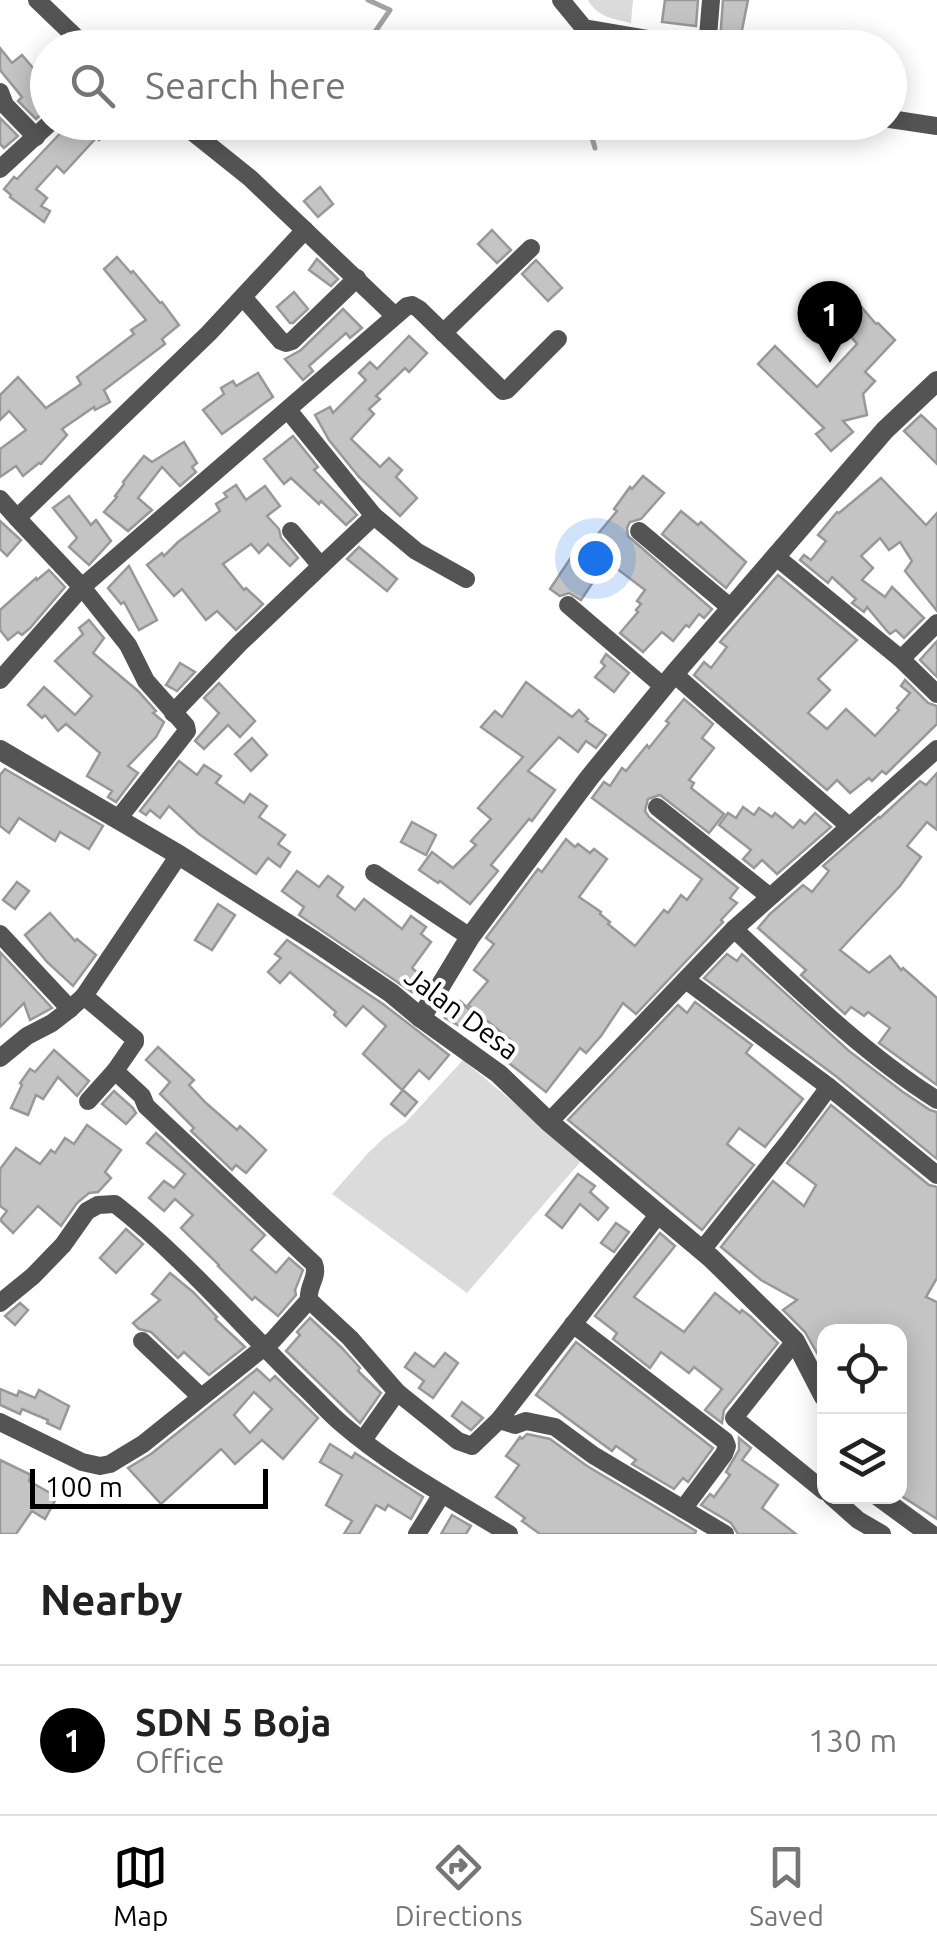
<!DOCTYPE html>
<html lang="en">
<head>
<meta charset="utf-8">
<style>
	:root { --surface:#fff; --page:#f2f2f2; --text:#222; --muted:#767676; --line:#e0e0e0; --accent:#000 }
	body { margin:0; font-family:Ubuntu,sans-serif; background:var(--page); color:var(--text) }
	.controls { position:absolute; right:30px; bottom:30px; display:grid; overflow:hidden; border-radius:20px; box-shadow:0 5px 25px #0003 }
	.controls button { width:90px; height:90px; display:grid; place-items:center; padding:0; border:0; border-bottom:2px solid var(--line); background:var(--surface); color:var(--text); font:50px sans-serif }
	.scale { position:absolute; left:30px; bottom:25px; width:238px; box-sizing:border-box; padding-left:10px; border:5px solid #000; border-top:0; font-size:28px; line-height:35px; white-space:nowrap; color:#000; -webkit-text-stroke:8px #fff; paint-order:stroke }
	.you { position:absolute; left:595px; top:558px; width:35px; height:35px; margin:-25px; border:8px solid #fff; border-radius:50%; background:#1a73e8; box-shadow:0 0 0 15px #1a73e833 }
	.badge { display:grid; place-items:center; width:65px; height:65px; border-radius:50%; background:var(--accent); color:#fff; font-size:32px; font-weight:700 }
	.pin { position:absolute; translate:-50% -82px; filter:drop-shadow(0 2px 5px #0008) }
	.pin::after { content:''; position:absolute; top:52px; width:35px; height:30px; background:inherit; clip-path:polygon(0 0,100% 0,50% 100%) }
	.list { margin:0; padding:0; list-style:none }
	h2 { display:flex; justify-content:space-between; align-items:center; height:130px; margin:0; padding:0 40px; font-size:42px }
	h2 small { font-size:32px; font-weight:400; color:var(--muted) }
	.list li { display:grid; grid-template-columns:65px 1fr auto; gap:30px; align-items:center; box-sizing:border-box; height:150px; padding:0 40px; border-top:2px solid var(--line) }
	.list b { display:block; font-size:38px; white-space:nowrap }
	.list p { margin:0; font-size:32px; white-space:nowrap; color:var(--muted) }
	.list em { font-size:32px; font-style:normal; color:var(--muted) }
	.icon { flex:none; width:55px; height:55px; fill:none; stroke:currentColor; stroke-width:2; stroke-linecap:round; stroke-linejoin:round }
	.map { position:relative; flex:none; width:937px; height:1534px; overflow:hidden }
	.search { position:absolute; background:var(--surface); box-shadow:0 5px 25px #0003; left:30px; right:30px; top:30px; height:110px; display:flex; align-items:center; gap:25px; box-sizing:border-box; padding:0 35px; border-radius:55px; color:var(--muted); font-size:38px }
	.sheet { height:280px; background:var(--surface) }
	nav { display:flex; justify-content:space-around; align-items:center; box-sizing:border-box; height:140px; border-top:2px solid var(--line); background:var(--surface); font-size:28px; color:var(--muted) }
	nav a { display:grid; justify-items:center; gap:5px }
	nav .on { color:var(--accent) }
	.map>svg:first-child { display:block }
	.green { fill:#dbdbdb }
	.lines { fill:none; stroke-linecap:round; stroke-linejoin:round }
	.stream { stroke:#a2a2a2; stroke-width:5 }
	.building { fill:#c4c4c4; stroke:#989898; stroke-width:2.5; fill-rule:evenodd }
	.minor { stroke:#545454; stroke-width:18 }
	.tertiary { stroke:#545454; stroke-width:20 }
	.labels { text-anchor:middle; stroke-width:8; stroke-linejoin:round; paint-order:stroke }
	.street-label { font-size:28px; fill:#000; stroke:#fff }
</style>
</head>
<body>
<div class="map">
<svg width="937" height="1534" viewBox="0 0 937 1534">
	<rect width="100%" height="100%" fill="#fff"/>
	<g class="green">
		<path d="M588,0H633L631,23C614,19 597,17 588,0Z"/>
		<polygon points="463,1060 582,1160 467,1293 332,1194 369,1152 385,1137 405,1123"/>
	</g>
	<g class="lines">
		<g class="stream">
			<polyline points="367,48 366,45 390,10 368,0"/>
			<polyline points="580,122 590,131 595,148"/>
		</g>
	</g>
	<g class="building">
		<polygon points="665,0 698,0 696,26 662,22"/>
		<polygon points="723,0 748,0 739,45 720,41"/>
		<polygon points="0,48 12,63 22,55 39,75 48,66 48,97 38,105 44,112 36,119 18,101 22,97 0,70"/>
		<polygon points="0,118 18,136 4,148 0,144"/>
		<polygon points="71,122 119,122 99,140 97,137 64,173 57,166 36,189 47,198 41,206 50,211 44,222 10,197 11,195 4,189 14,177 17,179"/>
		<polygon points="320,187 333,204 318,217 304,201"/>
		<polygon points="492,230 511,250 497,263 478,244"/>
		<polygon points="117,257 131,273 133,271 160,303 162,302 179,325 162,339 165,344 104,390 110,402 95,410 94,407 62,429 67,435 41,464 39,463 23,476 16,466 0,477 0,449 26,430 9,411 0,420 0,395 18,377 46,408 81,384 77,377 134,334 131,330 146,320 104,269"/>
		<polygon points="317,259 338,279 331,286 309,270"/>
		<polygon points="536,260 562,288 548,301 522,274"/>
		<polygon points="294,292 308,309 293,323 290,323 277,307"/>
		<polygon points="844,295 848,300 852,296 876,324 878,323 895,340 865,372 875,381 863,394 867,415 843,421 853,432 831,451 816,434 824,428 758,364 775,346 817,387 857,344 832,314 839,308 834,303"/>
		<polygon points="343,309 362,328 350,338 346,333 309,366 313,371 303,380 285,359 301,350"/>
		<polygon points="409,336 427,353 409,372 405,368 376,396 380,399 369,409 374,414 351,439 380,467 389,458 402,470 396,477 417,498 400,516 359,477 329,440 315,415 330,407 333,413 366,380 359,373 370,362 377,369"/>
		<polygon points="258,373 273,397 222,434 203,410 224,394 221,388 233,381 236,386"/>
		<polygon points="921,415 937,430 937,464 904,431"/>
		<polygon points="293,436 318,467 314,470 357,515 346,525 321,501 319,504 291,478 284,484 264,459"/>
		<polygon points="184,442 197,463 192,467 196,472 180,486 162,467 138,498 152,510 128,531 104,512 117,497 115,496 124,484 123,482 144,456 152,462"/>
		<polygon points="643,476 664,493 641,519 630,522 627,528 628,536 712,609 704,618 699,614 689,627 686,625 673,641 662,632 643,652 620,633 638,612 636,610 641,604 637,601 645,590 607,561 581,600 569,593 560,596 550,589 580,544 585,547 595,534 597,535 617,511 614,509 630,487 632,489"/>
		<polygon points="881,478 926,525 937,513 937,611 905,571 912,561 900,542 889,550 880,538 861,556 873,568 862,580 885,597 892,587 924,618 904,638 896,630 890,634 887,631 867,607 864,612 852,603 856,599 832,577 828,583 800,560 804,555 811,560 826,541 818,535 837,512 839,513"/>
		<polygon points="236,485 246,500 265,486 280,506 267,516 279,529 281,538 298,558 290,566 268,544 259,553 251,544 223,564 244,590 246,588 263,604 236,630 217,611 206,620 182,589 174,596 147,565 162,553 164,556 178,542 220,511 216,504 227,497 224,493"/>
		<polygon points="69,496 91,525 96,520 111,541 89,565 69,547 77,538 53,508"/>
		<polygon points="681,511 698,525 701,522 746,562 726,588 662,534"/>
		<polygon points="0,521 21,540 7,556 0,549"/>
		<polygon points="359,547 397,579 387,591 347,559"/>
		<polygon points="129,566 157,620 139,630 124,602 121,604 108,588"/>
		<polygon points="49,570 65,587 30,628 22,635 18,632 8,640 0,630 0,610 36,578 37,580"/>
		<polygon points="778,575 857,640 818,679 830,690 808,713 827,729 846,709 875,736 899,710 897,708 910,693 901,686 905,680 928,703 937,706 937,724 886,774 882,771 872,781 869,778 850,793 837,780 827,790 694,675 704,662 711,668 727,647 720,642"/>
		<polygon points="89,620 104,638 93,653 138,691 156,711 153,713 164,722 156,737 128,766 138,773 116,802 108,797 112,791 87,776 100,753 66,724 58,731 45,715 42,718 28,705 44,687 75,715 92,696 55,661 83,634 79,628"/>
		<polygon points="937,641 937,677 920,660"/>
		<polygon points="606,654 629,673 614,692 595,677 605,666 601,662"/>
		<polygon points="180,663 195,672 177,691 166,685"/>
		<polygon points="526,682 572,717 579,710 588,719 586,721 606,735 596,748 586,741 578,752 559,737 528,771 555,790 532,821 529,819 491,865 498,871 470,904 440,881 438,883 419,870 432,852 453,868 476,845 471,841 491,819 478,808 523,757 481,727 495,711 502,717"/>
		<polygon points="219,683 255,721 240,737 228,725 204,749 195,741 219,713 204,698"/>
		<polygon points="684,699 713,724 702,738 714,748 689,780 694,783 691,788 724,814 709,833 660,795 648,799 645,811 649,817 738,888 730,898 737,903 721,920 723,922 636,1014 623,1003 601,1036 586,1053 580,1048 546,1092 501,1057 513,1042 468,1005 488,981 474,970 494,944 486,938 538,869 542,872 566,839 575,847 578,844 590,853 594,849 607,859 579,897 601,912 600,914 610,922 608,924 635,946 664,910 668,913 681,895 687,900 702,879 592,798 604,782 610,786 622,768 626,771 647,745 649,748 669,723 666,721"/>
		<polygon points="252,738 267,755 251,771 235,754"/>
		<polygon points="179,761 197,775 204,765 221,776 216,783 244,803 250,794 267,806 259,817 285,835 278,844 290,852 280,867 268,858 256,874 199,834 169,806 160,818 150,810 146,815 140,811"/>
		<polygon points="5,769 103,826 89,849 60,832 55,841 19,818 9,833 0,826 0,775"/>
		<polygon points="937,773 937,830 927,822 907,846 921,857 900,886 840,950 869,973 890,956 901,970 903,968 937,998 937,1085 879,1043 890,1028 868,1012 864,1016 851,1007 845,1014 801,975 806,970 758,928 770,914 803,885 812,892 829,871 823,866 879,817 880,818 920,781 926,785"/>
		<polygon points="743,807 754,815 759,808 772,817 775,813 793,828 800,820 805,824 815,813 831,827 777,874 762,860 754,868 743,859 751,850 719,825 728,813 736,818"/>
		<polygon points="412,822 436,835 426,855 401,842"/>
		<polygon points="297,871 319,887 328,876 343,887 337,896 355,910 364,899 402,929 411,916 426,927 421,934 431,942 412,968 424,978 412,992 299,915 304,907 282,891"/>
		<polygon points="17,882 29,891 15,909 3,900"/>
		<polygon points="218,904 235,915 212,950 195,940"/>
		<polygon points="50,913 75,941 77,939 96,955 73,986 47,962 25,935"/>
		<polygon points="287,940 383,1004 449,1055 429,1079 419,1070 402,1090 363,1054 386,1026 363,1006 346,1026 334,1015 336,1012 290,972 280,983 268,972 281,958 275,954"/>
		<polygon points="0,952 52,1008 30,1020 24,1003 0,1027"/>
		<polygon points="727,954 737,961 742,954 849,1051 903,1092 930,1110 937,1112 937,1159 837,1077 704,978"/>
		<polygon points="460,1001 473,1013 461,1027 445,1018"/>
		<polygon points="695,1002 752,1045 746,1053 803,1099 765,1147 739,1128 727,1144 754,1165 702,1230 568,1120 678,1005 687,1013"/>
		<polygon points="158,1047 194,1080 189,1085 206,1103 237,1130 240,1126 266,1150 246,1173 236,1165 232,1170 191,1131 194,1128 160,1094 170,1082 146,1060"/>
		<polygon points="54,1050 89,1081 77,1096 58,1077 43,1099 36,1095 28,1115 11,1108 22,1085 20,1083 30,1069 35,1072"/>
		<polygon points="403,1090 417,1102 405,1116 391,1104"/>
		<polygon points="114,1091 133,1108 136,1113 126,1124 102,1104"/>
		<polygon points="831,1105 929,1185 937,1187 937,1278 926,1297 937,1302 937,1519 900,1495 900,1332 824,1332 824,1348 817,1353 805,1332 783,1310 797,1300 761,1280 721,1247 773,1181 804,1206 816,1185 787,1163"/>
		<polygon points="87,1125 121,1150 105,1172 111,1178 98,1192 89,1193 77,1203 61,1226 38,1206 13,1233 0,1220 7,1211 0,1206 0,1169 16,1148 40,1164 51,1150 55,1153 65,1138 74,1144"/>
		<polygon points="156,1133 265,1235 251,1250 276,1273 289,1258 303,1270 295,1290 296,1295 278,1316 255,1297 252,1300 218,1266 219,1265 181,1228 193,1215 175,1199 164,1211 149,1198 164,1181 174,1188 185,1174 147,1143"/>
		<polygon points="578,1174 595,1186 590,1192 608,1208 598,1220 580,1204 562,1228 546,1215"/>
		<polygon points="616,1223 629,1232 614,1252 601,1243"/>
		<polygon points="126,1229 143,1244 116,1273 100,1258"/>
		<polygon points="660,1233 675,1246 634,1297 684,1332 715,1293 740,1313 742,1310 750,1316 778,1343 724,1410 722,1423 705,1410 722,1389 694,1367 689,1373 661,1352 650,1368 613,1339 617,1333 595,1316"/>
		<polygon points="170,1273 193,1292 217,1317 215,1319 245,1347 209,1375 184,1352 178,1358 151,1332 139,1329 133,1323 160,1300 152,1294"/>
		<polygon points="20,1303 28,1310 15,1325 5,1316"/>
		<polygon points="310,1318 341,1347 360,1368 358,1371 381,1393 360,1423 286,1351 300,1335 297,1332"/>
		<polygon points="576,1342 713,1448 688,1482 683,1478 674,1489 632,1464 636,1460 616,1446 612,1451 536,1395"/>
		<polygon points="415,1353 434,1367 445,1353 458,1363 433,1398 419,1388 424,1381 405,1367"/>
		<path d="M257,1369L270,1381L275,1376L318,1418L283,1459L262,1440L235,1464L221,1449L161,1504L128,1468L151,1454ZM254,1392L272,1409L250,1433L234,1415Z"/>
		<polygon points="0,1389 17,1396 19,1391 35,1398 39,1390 69,1406 60,1429 47,1423 48,1420 22,1409 20,1414 0,1405"/>
		<polygon points="462,1402 483,1418 471,1430 452,1416"/>
		<polygon points="527,1434 550,1439 587,1466 696,1531 695,1534 540,1534 522,1521 525,1518 496,1497 519,1465 506,1456 520,1437 522,1439"/>
		<polygon points="739,1438 751,1448 742,1460 778,1485 762,1508 796,1534 738,1534 731,1523 701,1505 710,1494 714,1497 730,1475 726,1472 739,1450"/>
		<polygon points="330,1444 352,1458 355,1453 423,1497 411,1519 388,1505 385,1510 376,1505 359,1534 344,1534 352,1521 326,1505 342,1475 320,1462"/>
		<polygon points="0,1460 31,1475 29,1481 57,1497 45,1519 32,1511 16,1534 0,1534"/>
		<polygon points="452,1515 471,1526 466,1534 441,1534"/>
	</g>
	<g class="lines">
		<g class="minor">
			<polyline points="37,0 87,48"/>
			<polyline points="561,0 584,28 701,48"/>
			<polyline points="707,48 711,0"/>
			<polyline points="0,92 5,105 36,137"/>
			<polyline points="890,119 937,126"/>
			<polyline points="180,122 250,178 394,315"/>
			<polyline points="0,169 51,122"/>
			<polyline points="243,297 281,341 286,343 292,341 357,278"/>
			<polyline points="443,333 531,248"/>
			<polyline points="288,410 374,516 416,551 466,579"/>
			<polyline points="0,499 17,518 209,333 305,230"/>
			<polyline points="17,518 82,587 128,645 146,681 186,726 187,731 118,819"/>
			<polyline points="291,531 321,566 374,516"/>
			<polyline points="639,531 731,608"/>
			<polyline points="775,556 901,659 937,694"/>
			<polyline points="568,605 664,687"/>
			<polyline points="901,659 937,623"/>
			<polyline points="674,674 849,826"/>
			<polyline points="0,680 82,587 407,306 412,305 419,309 503,391 507,390 558,339"/>
			<polyline points="173,713 239,644 321,566"/>
			<polyline points="657,807 769,896"/>
			<polyline points="374,873 470,937"/>
			<path d="M734,929C798,989 863,1053 937,1100"/>
			<polyline points="0,934 70,1009 52,1023 27,1036 0,1058"/>
			<polyline points="686,980 829,1087 937,1175"/>
			<polyline points="84,996 179,855"/>
			<polyline points="88,1101 115,1071"/>
			<polyline points="549,1122 734,929 937,749"/>
			<polyline points="702,1250 789,1141 829,1087"/>
			<polyline points="309,1300 350,1338 397,1392 363,1440"/>
			<path d="M0,1303L33,1276L63,1245L87,1211L98,1205L115,1204C184,1258 240,1325 303,1386C316,1398 328,1412 342,1424C393,1468 452,1499 509,1534"/>
			<polyline points="573,1324 725,1441 727,1446 724,1454 683,1509"/>
			<polyline points="142,1341 201,1397"/>
			<polyline points="795,1341 734,1418 824,1491"/>
			<polyline points="397,1392 458,1441 472,1446 499,1420 658,1215"/>
			<polyline points="499,1420 515,1425 526,1421 555,1427 593,1455 725,1534"/>
			<path d="M0,1422L82,1462L100,1466L110,1464L143,1444L273,1340L309,1300C307,1286 319,1277 314,1264L146,1106L142,1096L115,1071L135,1042V1039L84,996L70,1009"/>
			<polyline points="831,1496 858,1520 882,1534"/>
			<polyline points="417,1534 442,1494"/>
		</g>
		<g class="tertiary">
			<polyline points="0,750 179,855 313,940 391,993 421,1018 499,1074 549,1122 711,1258 775,1321 795,1341 824,1397"/>
			<polyline points="421,1018 470,937 589,778 674,674 885,430 937,381"/>
			<polyline points="878,1496 930,1534"/>
		</g>
	</g>
	<g class="labels">
		<g class="street-label">
			<text transform="translate(462 1013) rotate(37)" y="10">Jalan Desa</text>
		</g>
	</g>
</svg>
<div class="controls">
<button><svg class="icon" aria-label="locate" viewBox="0 0 24 24"><circle cx="12" cy="12" r="6"/><path d="M12 2v4M12 18v4M2 12h4M18 12h4"/></svg></button>
<button><svg class="icon" aria-label="layers" viewBox="0 0 24 24"><path d="M12 4l9 5-9 5-9-5zM3 14l9 5 9-5"/></svg></button>
</div>
<div class="scale">100 m</div>
<div class="you"></div>
<div class="pin badge" style="left:830px;top:363px">1</div>
<div class="search"><svg class="icon" aria-label="search" viewBox="0 0 24 24"><circle cx="10" cy="10" r="6"/><path d="M15 15l6 6"/></svg>Search here</div>
</div>
<section class="sheet">
<h2>Nearby<small></small></h2>
<ul class="list">
<li><span class="badge">1</span><div><b>SDN 5 Boja</b><p>Office</p></div><em>130 m</em></li>
</ul>
</section>
<nav>
<a class="on"><svg class="icon" aria-label="map" viewBox="0 0 24 24"><path d="M3 6l6-2 6 2 6-2v14l-6 2-6-2-6 2zM9 4v14M15 6v14"/></svg>Map</a>
<a><svg class="icon" aria-label="directions" viewBox="0 0 24 24"><path d="M12 3l9 9-9 9-9-9zM9 14v-3h6M13 9l2 2-2 2"/></svg>Directions</a>
<a><svg class="icon" aria-label="saved" viewBox="0 0 24 24"><path d="M7 4h10v16l-5-4-5 4z"/></svg>Saved</a>
</nav>
</body>
</html>
